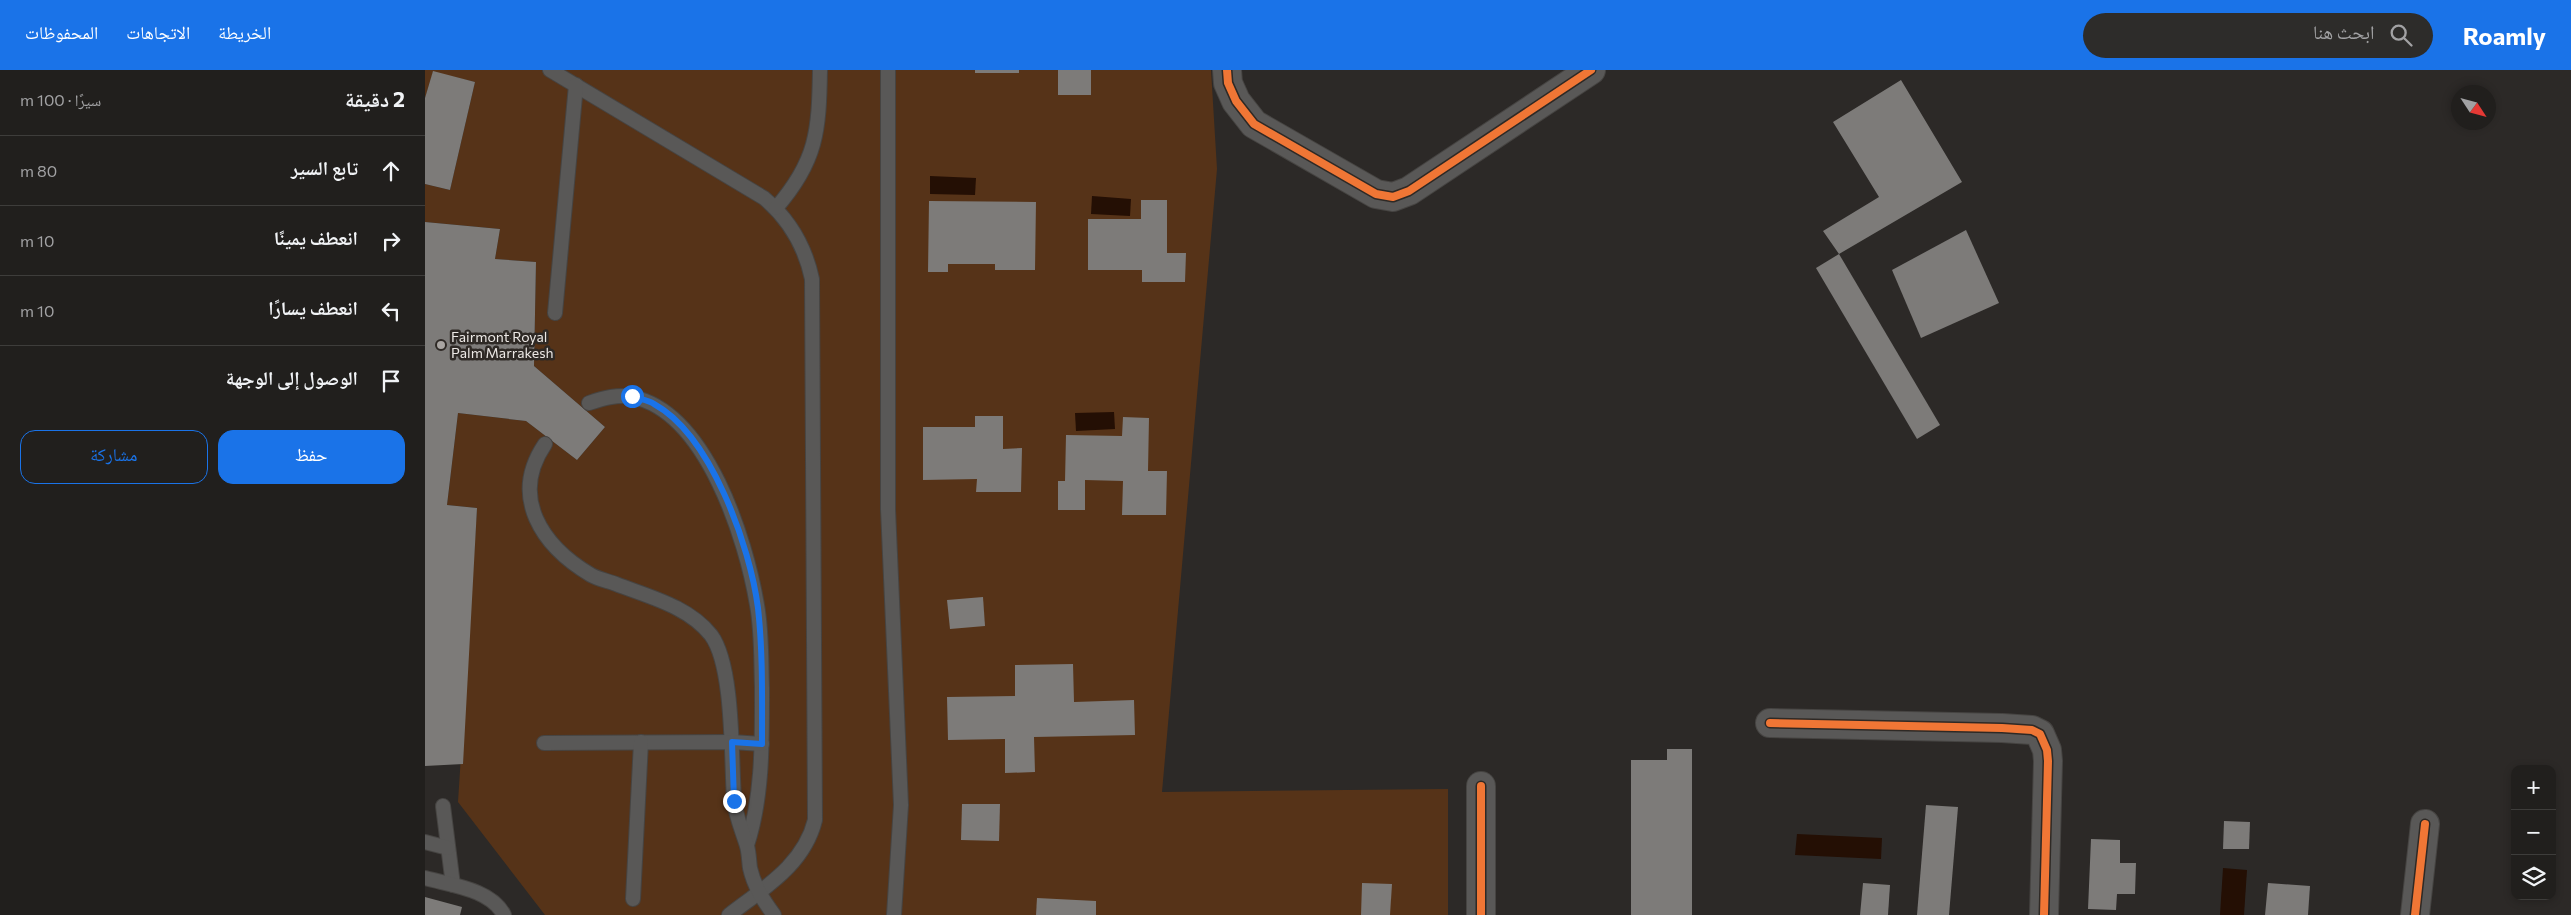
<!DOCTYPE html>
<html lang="ar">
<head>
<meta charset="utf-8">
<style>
	:root { --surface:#211f1d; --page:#2d2c2a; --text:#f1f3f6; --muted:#a2a2a4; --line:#3e3d3b; --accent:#1a73e8 }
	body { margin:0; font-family:Commissioner,"Noto Naskh Arabic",sans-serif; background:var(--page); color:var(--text); direction:rtl }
	.controls { position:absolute; right:15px; bottom:15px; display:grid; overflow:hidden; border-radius:10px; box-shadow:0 2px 8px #0003 }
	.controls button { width:45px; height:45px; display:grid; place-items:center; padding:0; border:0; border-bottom:1px solid var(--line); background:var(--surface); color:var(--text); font:25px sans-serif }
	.compass { position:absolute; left:2026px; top:15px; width:45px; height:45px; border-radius:50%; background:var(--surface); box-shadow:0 2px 8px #0003; rotate:126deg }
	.stop { position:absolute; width:15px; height:15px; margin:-11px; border:4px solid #1a73e8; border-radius:50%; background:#fff }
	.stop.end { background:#1a73e8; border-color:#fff; box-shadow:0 1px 5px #0008 }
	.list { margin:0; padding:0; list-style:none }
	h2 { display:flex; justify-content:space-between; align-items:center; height:65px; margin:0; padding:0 20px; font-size:21px }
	h2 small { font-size:16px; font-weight:400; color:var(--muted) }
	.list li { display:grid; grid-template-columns:32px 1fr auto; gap:15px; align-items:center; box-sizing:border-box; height:70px; padding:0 20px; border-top:1px solid var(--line) }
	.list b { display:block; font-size:19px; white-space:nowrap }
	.list em { font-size:16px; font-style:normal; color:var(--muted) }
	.actions { display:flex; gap:10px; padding:15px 20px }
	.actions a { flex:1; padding:11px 0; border:1px solid var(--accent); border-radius:15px; text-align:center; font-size:18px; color:var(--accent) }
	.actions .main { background:var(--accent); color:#fff }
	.icon { flex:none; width:28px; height:28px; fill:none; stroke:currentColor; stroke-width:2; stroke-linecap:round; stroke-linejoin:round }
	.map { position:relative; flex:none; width:2146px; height:845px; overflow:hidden; direction:ltr }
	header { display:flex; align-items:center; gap:30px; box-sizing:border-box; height:70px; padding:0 25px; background:var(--accent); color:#fff }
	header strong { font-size:24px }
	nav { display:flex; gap:28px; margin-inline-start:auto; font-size:18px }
	.search { width:350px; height:45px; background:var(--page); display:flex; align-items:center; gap:12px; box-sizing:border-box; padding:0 18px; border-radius:28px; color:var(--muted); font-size:19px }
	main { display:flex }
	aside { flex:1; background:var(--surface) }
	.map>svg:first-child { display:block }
	.green { fill:#563318 }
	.water { fill:#240f04 }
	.building { fill:#7d7b79 }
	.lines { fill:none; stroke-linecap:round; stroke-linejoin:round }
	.service-casing { stroke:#464442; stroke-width:16 }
	.minor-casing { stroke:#464442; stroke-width:30 }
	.service { stroke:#595857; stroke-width:14 }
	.minor { stroke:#595857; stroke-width:28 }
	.cycleway-casing { stroke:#2e2925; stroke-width:11 }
	.cycleway { stroke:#f07635; stroke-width:8 }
	.route { stroke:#1a73e8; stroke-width:6 }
	.poi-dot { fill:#a9a5a2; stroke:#2e2925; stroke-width:2 }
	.labels { text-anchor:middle; stroke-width:5; stroke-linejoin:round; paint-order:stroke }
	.poi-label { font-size:14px; fill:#ece8e5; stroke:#2e2925; text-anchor:start }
</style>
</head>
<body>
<header>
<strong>Roamly</strong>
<div class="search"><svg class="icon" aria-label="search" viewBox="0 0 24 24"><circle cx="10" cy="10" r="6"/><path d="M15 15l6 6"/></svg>ابحث هنا</div>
<nav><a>الخريطة</a><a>الاتجاهات</a><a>المحفوظات</a></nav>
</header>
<main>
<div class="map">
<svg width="2146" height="845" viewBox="0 0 2146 845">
	<rect width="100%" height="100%" fill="#2c2927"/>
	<polygon class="green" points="0,0 786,0 792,99 737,722 1023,719 1023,845 120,845 33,732 52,438 22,435 33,343 101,351 152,390 180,357 109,296 111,192 70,189 75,159 0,152 0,114 25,120 50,12 8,2 0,28"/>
	<g class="water">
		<polygon points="505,106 551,108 550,125 505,124"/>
		<polygon points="667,126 706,129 705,146 666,144"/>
		<polygon points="689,342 690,359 651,361 650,343"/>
		<polygon points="1372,764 1457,768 1456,789 1370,785"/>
		<polygon points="1798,798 1822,800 1819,845 1795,845"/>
	</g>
	<g class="building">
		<rect x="550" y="0" width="44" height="3"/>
		<rect x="633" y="0" width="33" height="25"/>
		<polygon points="8,1 50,12 25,120 0,114 0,28"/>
		<polygon points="1476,10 1537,112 1414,184 1398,161 1454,127 1408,52"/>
		<polygon points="716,130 742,130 742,183 761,183 760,212 717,212 717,200 663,200 663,149 716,149"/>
		<polygon points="504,131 611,132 610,200 570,200 570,194 523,194 523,202 503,202"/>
		<polygon points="0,152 75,159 70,189 111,192 109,296 180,357 152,390 101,351 33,343 22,435 52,438 38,694 0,696"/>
		<polygon points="1541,160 1574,233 1496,268 1467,200"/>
		<polygon points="1414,184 1515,355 1492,369 1391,198"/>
		<polygon points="550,346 578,346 578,379 597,378 596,422 551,422 552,409 498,410 498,357 550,357"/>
		<polygon points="698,347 724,348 723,401 742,401 741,445 697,445 698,411 660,410 660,440 633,440 633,411 640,411 641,365 697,366"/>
		<polygon points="558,527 560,556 525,559 522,530"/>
		<polygon points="648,594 649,632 709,630 710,665 609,667 610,702 580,703 580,669 523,670 522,627 590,626 590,595"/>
		<polygon points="1242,679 1267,679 1267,845 1206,845 1206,690 1242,690"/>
		<polygon points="537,734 575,734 574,771 536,770"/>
		<polygon points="1501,735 1533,737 1524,845 1492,845"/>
		<polygon points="1799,751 1825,752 1824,779 1798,779"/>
		<polygon points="1666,769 1695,770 1695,793 1711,793 1710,824 1692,824 1691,840 1663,839"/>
		<polygon points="937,813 967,814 965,845 936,845"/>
		<polygon points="1438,813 1465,815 1463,845 1435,845"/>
		<polygon points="1843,813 1885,816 1883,845 1840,845"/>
		<polygon points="0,827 37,837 35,845 0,845"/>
		<polygon points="612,828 671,831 671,845 611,845"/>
	</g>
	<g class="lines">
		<g class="service-casing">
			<g id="service">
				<path d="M125,0L339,128C365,150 380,176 387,209L390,750C379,795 339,818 304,845"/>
				<polyline points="463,0 463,439 476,735 469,845"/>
				<path d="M351,138C392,91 394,61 395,0"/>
				<polyline points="130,243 151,15"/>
				<path d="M164,333C179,328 193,324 208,327C282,343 321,470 332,535C337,562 336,591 337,618C337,670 338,726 322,775"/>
				<path d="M120,374C84,427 117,476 166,505C173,509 183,511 191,514C224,527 263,536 286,565C309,596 306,688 309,728C310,745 317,760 322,776C324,783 324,791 325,798C329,816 338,830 349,845"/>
				<polyline points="119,673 307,672 337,674"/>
				<polyline points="18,736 28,815"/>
				<polyline points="0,772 23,778"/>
				<path d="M0,808C25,815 66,819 79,845"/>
				<polyline points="208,829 216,672"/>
			</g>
		</g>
		<g class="minor-casing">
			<g id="minor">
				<polyline points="802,0 803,13 811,31 829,54 951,124 968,127 984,121 1166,0"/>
				<polyline points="1345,653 1577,658 1607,660 1615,664 1622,680 1623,691 1619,845"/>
				<polyline points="1056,716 1056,845"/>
				<polyline points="1990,845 2000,754"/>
			</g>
		</g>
		<use href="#service" class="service"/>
		<use href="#minor" class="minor"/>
		<g class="cycleway-casing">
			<g id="cycleway">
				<polyline points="802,0 803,13 811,31 829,54 951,124 968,127 984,121 1166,0"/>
				<polyline points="1345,653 1577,658 1607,660 1615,664 1622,680 1623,691 1619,845"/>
				<polyline points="1056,716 1056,845"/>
				<polyline points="1990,845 2000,754"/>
			</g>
		</g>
		<use href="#cycleway" class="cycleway"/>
	</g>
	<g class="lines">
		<path class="route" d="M207,326C214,329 223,330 229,334C286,365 325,476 333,538C338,583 337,629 337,674L307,672L309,731"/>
	</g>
	<circle class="poi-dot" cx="16" cy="275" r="5"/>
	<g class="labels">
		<g class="poi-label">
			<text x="26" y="272">Fairmont Royal<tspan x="26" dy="16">Palm Marrakesh</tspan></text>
		</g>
	</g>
</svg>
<div class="controls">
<button>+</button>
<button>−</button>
<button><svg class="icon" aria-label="layers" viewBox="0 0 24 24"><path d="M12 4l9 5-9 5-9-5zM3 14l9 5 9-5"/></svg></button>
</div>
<svg class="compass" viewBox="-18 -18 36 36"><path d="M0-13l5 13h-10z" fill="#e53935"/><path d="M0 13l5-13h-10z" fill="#a2a2a4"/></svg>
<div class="stop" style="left:207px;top:326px"></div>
<div class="stop end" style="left:309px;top:731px"></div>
</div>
<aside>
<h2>2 دقيقة<small>سيرًا · 100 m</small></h2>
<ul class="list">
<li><svg class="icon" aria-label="ahead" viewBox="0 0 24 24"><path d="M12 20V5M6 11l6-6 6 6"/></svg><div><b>تابع السير</b></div><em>80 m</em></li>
<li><svg class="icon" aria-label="right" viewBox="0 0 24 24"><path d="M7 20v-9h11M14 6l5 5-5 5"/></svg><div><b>انعطف يمينًا</b></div><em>10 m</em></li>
<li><svg class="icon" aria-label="left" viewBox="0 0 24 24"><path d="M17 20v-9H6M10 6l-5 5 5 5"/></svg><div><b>انعطف يسارًا</b></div><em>10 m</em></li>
<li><svg class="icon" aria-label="arrive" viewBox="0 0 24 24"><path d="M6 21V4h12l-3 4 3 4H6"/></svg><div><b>الوصول إلى الوجهة</b></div></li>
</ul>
<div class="actions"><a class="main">حفظ</a><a>مشاركة</a></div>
</aside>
</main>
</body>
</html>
